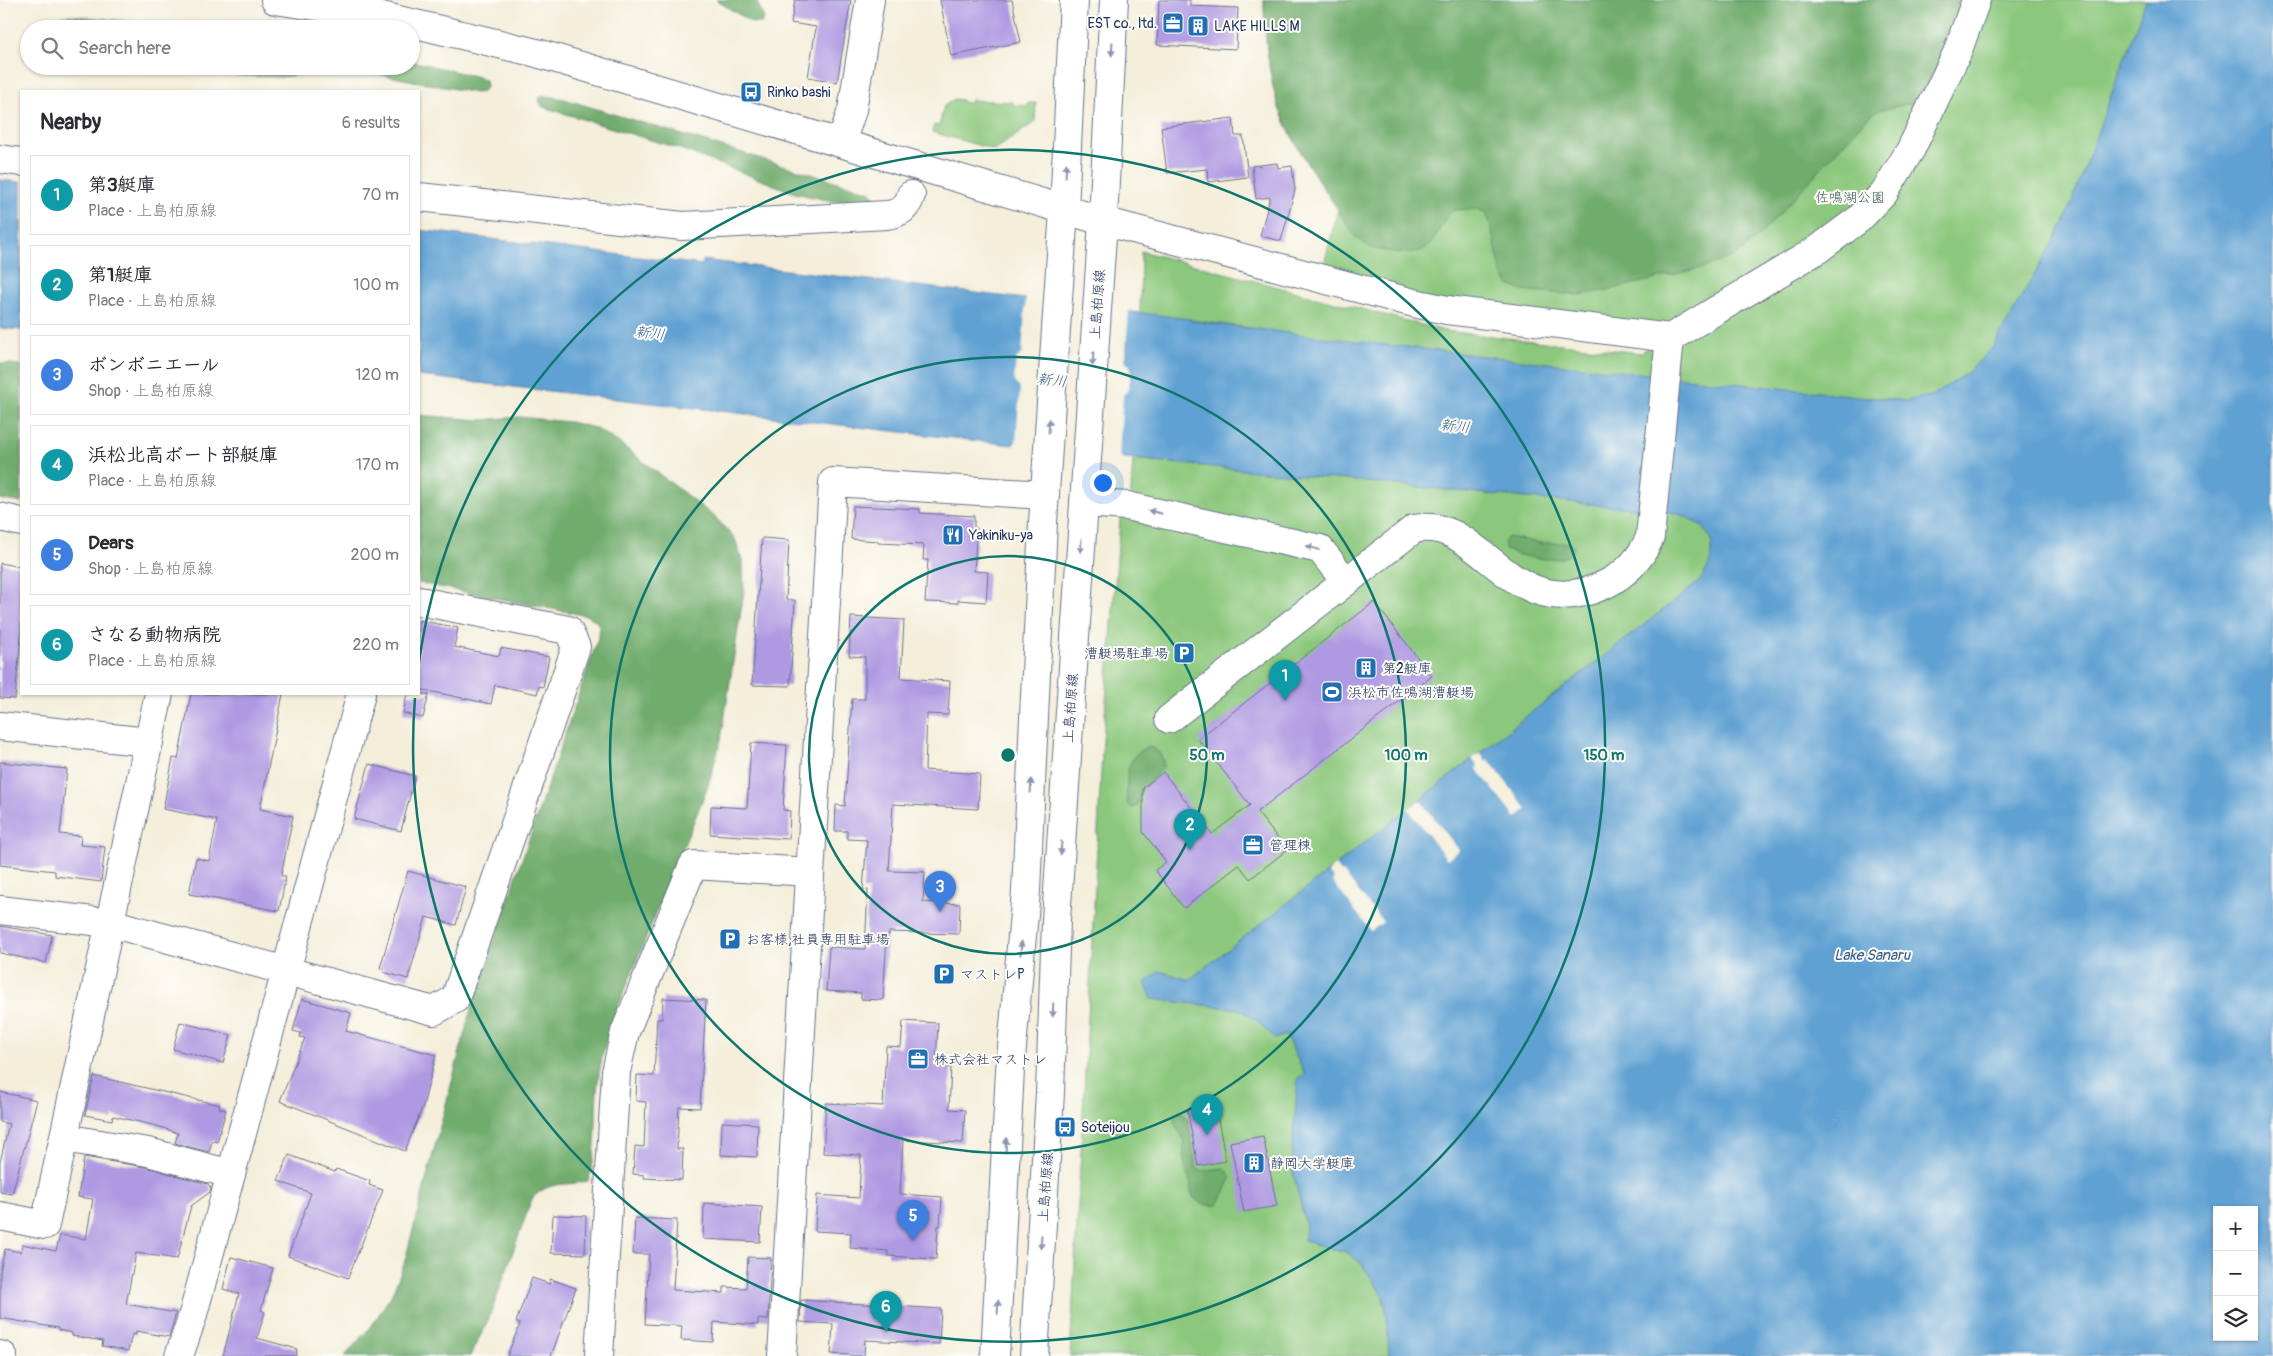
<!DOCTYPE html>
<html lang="en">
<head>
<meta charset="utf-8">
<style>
	:root { --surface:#fff; --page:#f7f7f7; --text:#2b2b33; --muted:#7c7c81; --line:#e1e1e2; --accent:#0b8043 }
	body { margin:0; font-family:Pangolin,"Klee One",sans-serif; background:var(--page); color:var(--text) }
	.controls { position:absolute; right:15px; bottom:15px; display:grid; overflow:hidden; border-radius:0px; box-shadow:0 1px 4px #0004 }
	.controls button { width:45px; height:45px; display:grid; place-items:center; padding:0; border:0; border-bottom:1px solid var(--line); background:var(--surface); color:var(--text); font:25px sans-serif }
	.you { position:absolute; left:1102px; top:482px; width:18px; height:18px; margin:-12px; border:4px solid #fff; border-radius:50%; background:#1a73e8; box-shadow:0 0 0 8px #1a73e833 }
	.badge { display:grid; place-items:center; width:32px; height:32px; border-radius:50%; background:var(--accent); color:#fff; font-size:16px; font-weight:700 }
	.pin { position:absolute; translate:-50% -41px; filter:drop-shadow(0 1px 2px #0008) }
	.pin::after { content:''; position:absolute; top:26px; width:18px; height:15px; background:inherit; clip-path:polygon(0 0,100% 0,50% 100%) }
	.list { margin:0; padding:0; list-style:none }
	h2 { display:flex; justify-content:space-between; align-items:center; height:65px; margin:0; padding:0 20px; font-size:21px }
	h2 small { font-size:16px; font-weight:400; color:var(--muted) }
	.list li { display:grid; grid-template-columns:32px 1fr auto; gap:15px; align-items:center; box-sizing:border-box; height:80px; margin:0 10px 10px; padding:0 10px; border:1px solid var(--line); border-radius:0px }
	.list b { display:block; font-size:19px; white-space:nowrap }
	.list p { margin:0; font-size:16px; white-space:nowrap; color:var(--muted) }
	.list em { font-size:16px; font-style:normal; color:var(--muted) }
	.icon { flex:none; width:28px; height:28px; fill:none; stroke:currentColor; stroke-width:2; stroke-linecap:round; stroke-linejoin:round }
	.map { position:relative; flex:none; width:2273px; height:1356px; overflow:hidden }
	.search { position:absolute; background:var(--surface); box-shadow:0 1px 4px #0004; left:20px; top:20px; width:400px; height:55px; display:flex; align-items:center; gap:12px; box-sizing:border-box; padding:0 18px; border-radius:28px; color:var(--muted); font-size:19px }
	.panel { position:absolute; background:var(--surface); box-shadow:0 1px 4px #0004; left:20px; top:90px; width:400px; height:605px; border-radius:0px }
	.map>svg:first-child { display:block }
	.green { fill:#8bc77c; stroke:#537b6d }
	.forest { fill:#70ac6c; stroke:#466e65 }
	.water { fill:#60a1d3; stroke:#3e6898; fill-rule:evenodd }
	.pier { fill:#f4eeda }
	.building { fill:#af99e2 }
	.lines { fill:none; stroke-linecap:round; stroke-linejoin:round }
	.minor-casing { stroke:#677289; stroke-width:30 }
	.minor { stroke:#fff; stroke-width:28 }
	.oneway { fill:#8d97ae }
	.ring { fill:none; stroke:#0f766e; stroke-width:2.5 }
	.labels { text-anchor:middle; stroke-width:4; stroke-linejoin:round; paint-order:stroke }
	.poi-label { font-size:14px; fill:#1b2f5e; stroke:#fdfcf7; text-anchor:start }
	.park-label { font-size:14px; fill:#3d5d67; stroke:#fdfcf7 }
	.street-label { font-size:14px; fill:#1b2f5e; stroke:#fdfcf7 }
	.water-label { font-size:15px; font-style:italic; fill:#375d8d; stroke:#fdfcf7 }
	.centre { fill:#0f766e; stroke:#fdfcf7; stroke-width:2.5 }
	.ring-label { font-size:15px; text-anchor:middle; font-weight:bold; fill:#0f766e; stroke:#fdfcf7; stroke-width:4; stroke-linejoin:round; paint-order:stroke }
</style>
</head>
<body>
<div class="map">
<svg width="2273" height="1356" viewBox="0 0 2273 1356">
	<rect width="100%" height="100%" fill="#fdfcf7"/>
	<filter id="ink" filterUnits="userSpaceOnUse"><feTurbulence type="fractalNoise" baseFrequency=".02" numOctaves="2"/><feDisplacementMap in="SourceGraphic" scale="10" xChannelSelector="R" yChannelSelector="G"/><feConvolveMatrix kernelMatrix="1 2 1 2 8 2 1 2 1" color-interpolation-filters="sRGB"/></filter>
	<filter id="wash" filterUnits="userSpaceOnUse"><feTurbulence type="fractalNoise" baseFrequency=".0096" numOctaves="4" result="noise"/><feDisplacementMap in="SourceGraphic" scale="20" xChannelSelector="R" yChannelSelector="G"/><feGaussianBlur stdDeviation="1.12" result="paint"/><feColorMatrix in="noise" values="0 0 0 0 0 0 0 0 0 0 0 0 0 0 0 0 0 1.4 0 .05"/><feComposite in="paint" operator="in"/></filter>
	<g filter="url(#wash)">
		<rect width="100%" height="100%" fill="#f4eeda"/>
		<g class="green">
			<path d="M1264,0H2146L2065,221L1993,347L1968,372L1934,395L1907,401L1680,379L1331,339L1140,313L1141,251L1445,331L1641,353L1672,327L1437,303L1322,272L1338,209C1317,177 1294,146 1280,110C1269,83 1264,29 1264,0Z"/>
			<polygon points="954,99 962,100 962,102 970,103 971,100 1013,102 1013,105 1028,106 1028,103 1036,103 1035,122 995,150 932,132 934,125 939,126 944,106"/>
			<path d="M1133,459L1671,512C1710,522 1725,545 1700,581L1189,980L1159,971L1152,999L1240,1009L1256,1020L1275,1039L1285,1034L1305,1074L1291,1164L1306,1226L1304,1241L1347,1252L1361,1263L1382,1294L1387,1314L1389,1356H1070L1102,753L1120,520L1131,491Z"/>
		</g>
		<g class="forest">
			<polygon points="716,0 756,0 764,18 762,23 752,23"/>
			<path d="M1264,0H1963L1945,48L1924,92L1913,103L1878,110L1864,121L1763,232L1736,256L1702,268L1608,290L1579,295L1520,290L1508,284L1502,274L1489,220L1485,212L1476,209L1453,210C1441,220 1437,243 1422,250C1411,256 1378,251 1367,246C1363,244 1359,239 1355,236C1329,195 1298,155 1280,110C1269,84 1264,29 1264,0Z"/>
			<polygon points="70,15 193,29 56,29 56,21 62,16"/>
			<polygon points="411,61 479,77 485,80 486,87 482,92 476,93 351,69 280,77 203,74 173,66 411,66"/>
			<polygon points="542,95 564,99 871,192 876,198 873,203 869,203 831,201 795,193 680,149 543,107 540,103 539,99"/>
			<polygon points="0,363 21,365 21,503 0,499"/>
			<path d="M419,415L480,420L519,417L570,422L595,428L618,442L716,518L735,539L743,562L744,591L721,740L707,789L610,1026C604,1048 599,1069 597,1092C595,1121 598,1153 588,1181C565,1187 550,1179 532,1199L488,1321L470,1356H345L372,1325L391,1296L404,1264L472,1005L599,635C600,624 598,621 588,616L419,583Z"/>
			<path d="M1508,537L1541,543H1571L1574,546C1574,568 1518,557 1506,550C1504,544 1504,541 1508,537Z"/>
			<path d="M1148,747C1158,748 1165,758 1163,767L1141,790L1137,806L1132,808L1128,805L1127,801C1127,780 1124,755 1148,747Z"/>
			<path d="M1182,1112L1188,1120L1196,1168L1201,1171L1223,1168L1228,1171L1231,1179L1218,1205C1208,1207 1194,1203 1191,1192C1190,1188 1191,1184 1190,1180C1184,1166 1182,1157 1185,1141L1175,1125L1174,1116L1177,1113Z"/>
		</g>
		<g class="water">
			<path d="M2146,0H2273V1356H1389L1387,1314L1382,1294L1361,1263L1347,1252L1304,1241L1306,1226L1291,1164L1298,1078L1305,1074L1286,1035L1275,1039L1256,1020L1239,1009L1152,999L1145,983L1159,971L1189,980L1700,581C1725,545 1710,522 1671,512L1133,459L419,376V230L703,265V260L1191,319V321C1430,351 1668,377 1907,401L1934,395L1968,372L1993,347L2065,221ZM2217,1210H2254V1337H2217Z"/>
			<polygon points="0,180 21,182 21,330 0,328"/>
		</g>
		<g class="pier">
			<polygon points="1026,297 1129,309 1125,360 1131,367 1129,389 1123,395 1119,454 1124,461 1010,448 1016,442 1020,388 1014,382 1016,359 1022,353"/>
			<polygon points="1480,753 1486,761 1488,759 1527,809 1516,818 1476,768 1478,766 1472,759"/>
			<polygon points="1420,800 1459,850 1447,859 1408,809"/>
			<polygon points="1335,865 1341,873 1343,872 1383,922 1371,931 1332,881 1334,879 1328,872"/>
		</g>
		<g id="blocks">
			<g class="building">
				<polygon points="795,0 851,0 837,82 808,77 816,27 791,23"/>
				<polygon points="940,0 1012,0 1021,42 951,56"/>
				<polygon points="1159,0 1190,0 1190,6 1238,8 1236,49 1157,45"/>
				<polygon points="1233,118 1235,136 1243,136 1248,177 1208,182 1207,169 1167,173 1161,127"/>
				<polygon points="1277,163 1278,168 1292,166 1295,190 1281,241 1260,236 1270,197 1256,199 1252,166"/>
				<polygon points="853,506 920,509 920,513 974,516 974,528 977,528 974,571 988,572 986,602 958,600 958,603 925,602 928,560 923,560 924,545 878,543 878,541 851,539"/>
				<polygon points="762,538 789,540 786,600 795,600 790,686 752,685"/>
				<polygon points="0,563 21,567 21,636 15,699 0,698"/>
				<polygon points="1374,602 1432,676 1257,812 1287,850 1250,879 1239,865 1184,908 1155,870 1166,862 1143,832 1143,788 1163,772 1212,834 1250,805 1198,739"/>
				<polygon points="851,617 904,620 901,678 950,681 948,715 927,714 925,770 980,774 978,809 893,804 889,871 925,872 923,902 960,904 959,934 889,932 889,935 887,935 883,1000 861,999 861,993 826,991 829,947 865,949 868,890 863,889 867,840 847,839 847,831 835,831 836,805 845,806 852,699 865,699 865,657 849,656"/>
				<polygon points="419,620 458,628 454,647 499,656 501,648 549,657 543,687 539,686 537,694 495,685 491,704 419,689"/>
				<polygon points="191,694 283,694 260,809 293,816 281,876 286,876 279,911 189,894 196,858 209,861 217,820 163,809 173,758 178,759"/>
				<polygon points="407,694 429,694 423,718 403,713"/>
				<polygon points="751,743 787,745 783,810 790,811 789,839 710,834 711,806 747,808"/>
				<polygon points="0,762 67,769 60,834 81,836 80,845 105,847 101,882 55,876 55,871 0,865"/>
				<polygon points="369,764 415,776 401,831 354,819"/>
				<polygon points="408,871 466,887 456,925 426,917 408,979 383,972 384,969 380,968"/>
				<polygon points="0,926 52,935 46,963 0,953"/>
				<polygon points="663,998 706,1000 700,1108 679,1107 677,1149 683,1149 682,1180 644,1178 644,1175 633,1174 635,1146 644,1147 646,1102 636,1101 637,1075 654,1076 657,1019 662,1019"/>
				<polygon points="302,999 351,1013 346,1031 436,1055 423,1106 405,1151 280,1101 305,1038 300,1037 301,1033 293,1031"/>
				<polygon points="903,1021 938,1023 936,1067 951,1067 949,1109 965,1110 963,1143 903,1140 900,1194 942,1197 940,1226 938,1226 936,1259 888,1256 888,1251 850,1248 851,1233 815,1231 817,1195 859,1198 861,1155 823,1153 826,1103 883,1106 886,1046 901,1047"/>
				<polygon points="180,1022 231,1035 223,1063 173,1049"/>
				<polygon points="94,1076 220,1105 219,1108 226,1110 217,1142 212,1141 209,1152 175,1143 178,1133 157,1126 113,1116 112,1120 85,1115"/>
				<polygon points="0,1092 37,1100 12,1194 0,1192 0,1162 9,1124 0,1122"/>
				<polygon points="1215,1104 1226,1161 1198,1166 1187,1109"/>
				<polygon points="722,1122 758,1124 757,1157 721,1155"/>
				<polygon points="1263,1136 1277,1206 1244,1212 1230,1142"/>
				<polygon points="289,1155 335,1172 336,1169 370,1181 369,1185 383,1190 348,1278 288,1256 311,1193 278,1181"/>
				<polygon points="84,1157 145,1167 208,1184 211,1188 210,1192 191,1206 177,1259 136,1253 126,1304 176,1313 169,1337 136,1331 136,1335 132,1334 128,1351 102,1346 103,1341 72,1336 72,1333 58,1330 58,1328 0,1318 0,1272 5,1249 21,1252 22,1244 56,1251 60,1235 86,1239 93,1199 78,1197"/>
				<polygon points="704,1203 762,1207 760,1242 703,1239"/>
				<polygon points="553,1215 586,1216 585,1254 551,1253"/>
				<polygon points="635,1218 677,1220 673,1290 724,1293 724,1287 746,1288 748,1257 771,1258 768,1320 758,1319 758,1325 714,1322 713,1342 681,1340 682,1326 645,1324 649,1254 633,1254"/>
				<polygon points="231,1257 273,1268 261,1310 265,1312 257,1338 297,1349 296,1356 223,1356 239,1294 223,1289"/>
				<polygon points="532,1278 550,1284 550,1279 576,1288 551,1356 507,1356 520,1324 516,1322"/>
				<polygon points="801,1300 941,1309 939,1344 865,1340 864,1356 831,1354 833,1324 800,1322"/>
			</g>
		</g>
	</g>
	<g filter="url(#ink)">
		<use href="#blocks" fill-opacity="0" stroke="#677289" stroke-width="1"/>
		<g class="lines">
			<g class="minor-casing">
				<g id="minor">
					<polyline points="275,0 382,16 537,53 1103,221 1414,303 1447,310 1670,338"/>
					<polyline points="841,143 852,110 870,0"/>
					<polyline points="0,159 21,162"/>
					<path d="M419,197L683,226L887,215C900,213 907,209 911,195"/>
					<polyline points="1084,503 1127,506 1320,549 1346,582"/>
					<polyline points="0,517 21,522"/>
					<path d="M1169,719L1414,529C1482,514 1509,628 1604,585C1625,575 1641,559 1650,537L1670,338L1817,250L1859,219L1884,193L1911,149L1957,53L1976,0"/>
					<polyline points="0,726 149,742"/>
					<polyline points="0,910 110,923 434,1011 455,999 576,647 568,630 419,601"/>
					<polyline points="64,1138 148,1152 231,1174"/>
					<polyline points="0,1216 45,1225 159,694"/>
					<polyline points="0,1355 3,1356"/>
					<polyline points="179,1356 192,1318 361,694"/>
					<polyline points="599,1356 616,1072 625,1032 693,865 810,872"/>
					<polyline points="782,1356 833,482 1045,495"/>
					<polyline points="995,1356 1010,1070 1026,891 1043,522 1064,210 1074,0"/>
					<polyline points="1034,1356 1050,1093 1056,920 1103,221 1114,0"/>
				</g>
			</g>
			<use href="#minor" class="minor"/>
		</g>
		<defs><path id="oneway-solid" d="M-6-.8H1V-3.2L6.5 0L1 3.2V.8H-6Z" transform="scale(1.25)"/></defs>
		<g class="oneway">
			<use href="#oneway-solid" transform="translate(1112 49) rotate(93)"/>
			<use href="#oneway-solid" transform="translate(1066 170) rotate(-87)"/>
			<use href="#oneway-solid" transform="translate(1093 359) rotate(94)"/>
			<use href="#oneway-solid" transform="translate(1049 426) rotate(-86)"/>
			<use href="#oneway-solid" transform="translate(1155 512) rotate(-167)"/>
			<use href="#oneway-solid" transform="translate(1081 546) rotate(94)"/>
			<use href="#oneway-solid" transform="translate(1313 548) rotate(-164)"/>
			<use href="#oneway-solid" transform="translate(1031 786) rotate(-87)"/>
			<use href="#oneway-solid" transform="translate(1061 848) rotate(94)"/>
			<use href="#oneway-solid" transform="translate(1021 948) rotate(-85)"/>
			<use href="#oneway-solid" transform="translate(1053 1010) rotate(92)"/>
			<use href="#oneway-solid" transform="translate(1006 1145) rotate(-86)"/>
			<use href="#oneway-solid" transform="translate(1041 1242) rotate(94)"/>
			<use href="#oneway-solid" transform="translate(998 1307) rotate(-87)"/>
		</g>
	</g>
	<g class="ring">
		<circle cx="1008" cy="755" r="199"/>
		<circle cx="1008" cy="755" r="398"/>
		<path d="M419 662A596 596 0 1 1 415 698"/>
	</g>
	<defs>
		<g id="office-square" transform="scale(1.125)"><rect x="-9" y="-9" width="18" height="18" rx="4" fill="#1f6fb2" stroke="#fdfcf7"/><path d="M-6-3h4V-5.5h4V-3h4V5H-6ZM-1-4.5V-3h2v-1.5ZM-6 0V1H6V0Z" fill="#fff"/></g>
		<g id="building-square" transform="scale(1.125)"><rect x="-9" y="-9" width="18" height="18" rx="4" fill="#1f6fb2" stroke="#fdfcf7"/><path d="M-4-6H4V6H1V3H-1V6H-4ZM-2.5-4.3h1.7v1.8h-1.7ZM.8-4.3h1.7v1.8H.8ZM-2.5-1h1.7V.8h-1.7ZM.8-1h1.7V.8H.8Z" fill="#fff"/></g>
		<g id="bus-square" transform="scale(1.125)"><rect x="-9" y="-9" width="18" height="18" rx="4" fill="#1f6fb2" stroke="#fdfcf7"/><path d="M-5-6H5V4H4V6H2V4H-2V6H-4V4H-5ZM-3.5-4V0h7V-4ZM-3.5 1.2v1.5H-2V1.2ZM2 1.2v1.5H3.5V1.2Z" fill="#fff"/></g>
		<g id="restaurant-square" transform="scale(1.125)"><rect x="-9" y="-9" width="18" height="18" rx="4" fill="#1f6fb2" stroke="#fdfcf7"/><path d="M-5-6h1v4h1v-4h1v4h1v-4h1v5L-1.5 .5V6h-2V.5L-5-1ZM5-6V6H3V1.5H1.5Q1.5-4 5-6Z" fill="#fff"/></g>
		<g id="parking-square" transform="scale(1.125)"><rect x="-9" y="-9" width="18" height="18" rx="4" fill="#1f6fb2" stroke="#fdfcf7"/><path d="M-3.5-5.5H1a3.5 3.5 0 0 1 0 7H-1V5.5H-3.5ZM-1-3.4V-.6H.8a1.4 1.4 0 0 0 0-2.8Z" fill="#fff"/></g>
		<g id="stadium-square" transform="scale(1.125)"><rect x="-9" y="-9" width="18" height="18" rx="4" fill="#1f6fb2" stroke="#fdfcf7"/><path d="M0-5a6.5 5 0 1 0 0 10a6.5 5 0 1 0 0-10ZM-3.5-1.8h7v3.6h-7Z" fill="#fff"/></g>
	</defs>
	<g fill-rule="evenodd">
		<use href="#office-square" x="1173" y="23"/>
		<use href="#building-square" x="1198" y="26"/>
		<use href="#bus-square" x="751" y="92"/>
		<use href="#restaurant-square" x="953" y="535"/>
		<use href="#parking-square" x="1184" y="653"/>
		<use href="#building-square" x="1366" y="668"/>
		<use href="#stadium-square" x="1332" y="692"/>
		<use href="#office-square" x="1253" y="845"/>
		<use href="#parking-square" x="730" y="939"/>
		<use href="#parking-square" x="944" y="974"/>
		<use href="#office-square" x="918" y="1059"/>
		<use href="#bus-square" x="1065" y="1127"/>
		<use href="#building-square" x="1254" y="1163"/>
	</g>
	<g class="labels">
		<g class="poi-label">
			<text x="1157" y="28" text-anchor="end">EST co., ltd.</text>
			<text x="1214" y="31">LAKE HILLS M</text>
			<text x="767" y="97">Rinko bashi</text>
			<text x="969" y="540">Yakiniku-ya</text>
			<text x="1168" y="658" text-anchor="end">漕艇場駐車場</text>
			<text x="1382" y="673">第2艇庫</text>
			<text x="1348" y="697">浜松市佐鳴湖漕艇場</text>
			<text x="1269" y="850">管理棟</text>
			<text x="746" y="944">お客様,社員専用駐車場</text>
			<text x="960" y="979">マストレP</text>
			<text x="934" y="1064">株式会社マストレ</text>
			<text x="1081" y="1132">Soteijou</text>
			<text x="1270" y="1168">静岡大学艇庫</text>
		</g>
		<g class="park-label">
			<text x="1850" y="202">佐鳴湖公園</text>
		</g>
		<g class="street-label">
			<text transform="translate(1097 304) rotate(-86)" y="5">上島柏原線</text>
			<text transform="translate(1070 708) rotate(-86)" y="5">上島柏原線</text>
			<text transform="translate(1045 1187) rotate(-86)" y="5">上島柏原線</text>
		</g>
		<g class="water-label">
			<text transform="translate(650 333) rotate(7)" y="5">新川</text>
			<text transform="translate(1052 380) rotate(7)" y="5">新川</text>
			<text transform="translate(1455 426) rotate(7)" y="5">新川</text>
			<text x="1872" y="960">Lake Sanaru</text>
		</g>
	</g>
	<circle cx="1008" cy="755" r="8" class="centre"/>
	<g class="ring-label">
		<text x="1207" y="760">50 m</text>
		<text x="1406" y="760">100 m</text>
		<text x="1604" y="760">150 m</text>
	</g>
</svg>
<div class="controls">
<button>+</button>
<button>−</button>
<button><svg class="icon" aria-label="layers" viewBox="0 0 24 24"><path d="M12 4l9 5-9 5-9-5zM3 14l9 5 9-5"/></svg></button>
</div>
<div class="you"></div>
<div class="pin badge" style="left:1285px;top:701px;background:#0f9aa8">1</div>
<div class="pin badge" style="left:1190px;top:850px;background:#0f9aa8">2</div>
<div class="pin badge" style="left:940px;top:912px;background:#3f7fe0">3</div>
<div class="pin badge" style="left:1207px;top:1135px;background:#0f9aa8">4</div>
<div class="pin badge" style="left:913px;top:1241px;background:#3f7fe0">5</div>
<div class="pin badge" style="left:886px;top:1332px;background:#0f9aa8">6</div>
<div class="search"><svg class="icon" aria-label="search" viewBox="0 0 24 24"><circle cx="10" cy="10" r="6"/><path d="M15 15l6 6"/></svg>Search here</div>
<section class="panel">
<h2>Nearby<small>6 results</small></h2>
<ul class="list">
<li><span class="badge" style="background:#0f9aa8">1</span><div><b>第3艇庫</b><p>Place · 上島柏原線</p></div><em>70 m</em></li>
<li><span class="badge" style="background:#0f9aa8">2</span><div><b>第1艇庫</b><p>Place · 上島柏原線</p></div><em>100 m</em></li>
<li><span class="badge" style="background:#3f7fe0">3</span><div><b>ボンボニエール</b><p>Shop · 上島柏原線</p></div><em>120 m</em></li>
<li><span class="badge" style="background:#0f9aa8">4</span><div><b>浜松北高ボート部艇庫</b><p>Place · 上島柏原線</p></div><em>170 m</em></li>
<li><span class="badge" style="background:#3f7fe0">5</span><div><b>Dears</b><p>Shop · 上島柏原線</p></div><em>200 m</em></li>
<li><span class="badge" style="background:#0f9aa8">6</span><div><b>さなる動物病院</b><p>Place · 上島柏原線</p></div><em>220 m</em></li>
</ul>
</section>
</div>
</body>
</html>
